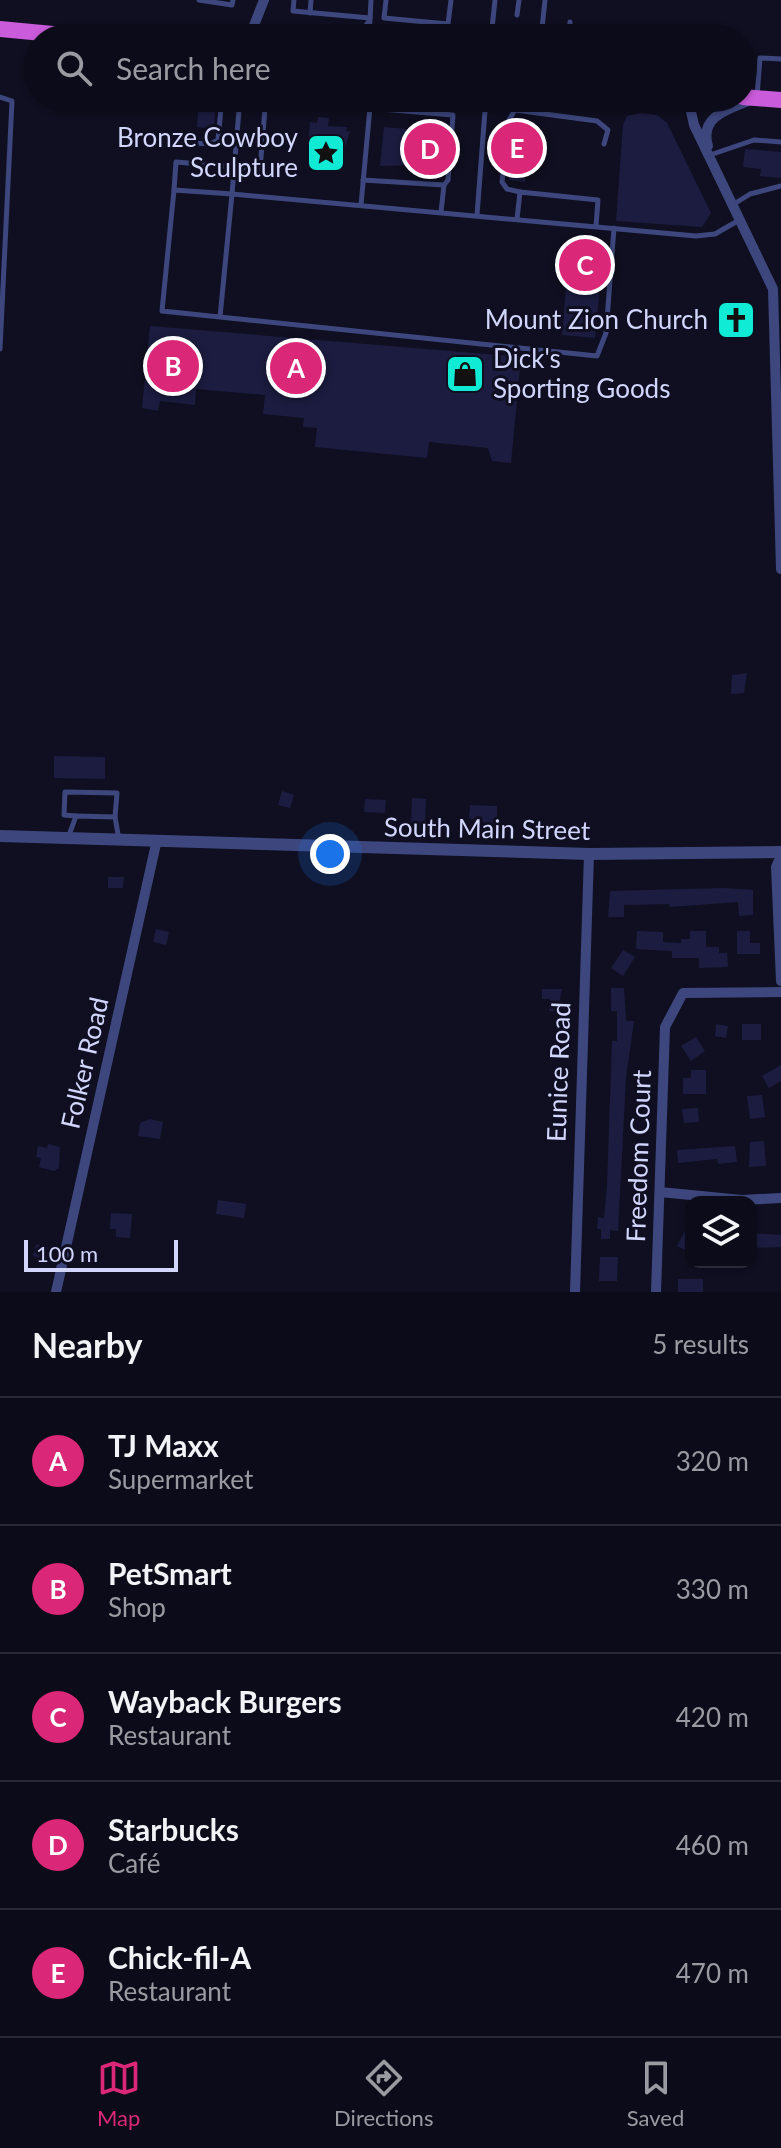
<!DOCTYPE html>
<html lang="en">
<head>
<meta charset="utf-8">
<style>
	:root { --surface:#0b0b19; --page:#141422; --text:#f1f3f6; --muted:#9a9ba2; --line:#2b2b38; --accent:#db2777 }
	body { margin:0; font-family:Lato,sans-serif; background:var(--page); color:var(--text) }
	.controls { position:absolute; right:24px; bottom:24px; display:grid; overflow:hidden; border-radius:16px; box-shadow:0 2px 6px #0004 }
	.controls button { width:72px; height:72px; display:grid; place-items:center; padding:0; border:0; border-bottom:2px solid var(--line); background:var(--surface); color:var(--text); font:40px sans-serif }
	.scale { position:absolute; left:24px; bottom:20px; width:154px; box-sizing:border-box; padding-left:8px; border:4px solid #d2d6fc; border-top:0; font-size:22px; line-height:28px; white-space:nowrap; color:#d2d6fc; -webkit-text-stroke:6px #0f0f21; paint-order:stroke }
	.you { position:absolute; left:330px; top:854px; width:28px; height:28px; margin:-20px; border:6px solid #fff; border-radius:50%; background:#1a73e8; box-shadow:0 0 0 12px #1a73e833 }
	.badge { display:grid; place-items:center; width:52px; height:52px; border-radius:50%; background:var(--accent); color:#fff; font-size:26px; font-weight:700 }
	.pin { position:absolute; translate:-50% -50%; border:4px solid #fff; box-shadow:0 2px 8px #0006 }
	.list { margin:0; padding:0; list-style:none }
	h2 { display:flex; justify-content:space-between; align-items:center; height:104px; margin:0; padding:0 32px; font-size:34px }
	h2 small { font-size:26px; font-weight:400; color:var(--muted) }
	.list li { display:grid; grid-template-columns:52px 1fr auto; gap:24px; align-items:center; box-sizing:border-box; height:128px; padding:0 32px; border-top:2px solid var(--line) }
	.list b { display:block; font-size:30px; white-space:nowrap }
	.list p { margin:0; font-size:26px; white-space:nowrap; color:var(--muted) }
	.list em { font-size:26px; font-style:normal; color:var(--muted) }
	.icon { flex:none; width:44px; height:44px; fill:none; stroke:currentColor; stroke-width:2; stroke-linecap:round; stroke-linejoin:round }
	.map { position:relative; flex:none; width:781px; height:1292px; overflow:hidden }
	.search { position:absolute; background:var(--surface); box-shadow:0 2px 6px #0004; left:24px; right:24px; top:24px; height:88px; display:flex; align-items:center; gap:20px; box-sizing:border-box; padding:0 28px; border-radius:44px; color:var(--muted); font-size:30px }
	.sheet { height:744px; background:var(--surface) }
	nav { display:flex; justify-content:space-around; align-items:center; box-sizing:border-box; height:112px; border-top:2px solid var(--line); background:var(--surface); font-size:22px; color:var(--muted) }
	nav a { display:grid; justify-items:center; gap:4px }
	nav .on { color:var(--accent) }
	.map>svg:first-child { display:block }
	.building { fill:#1c1c41 }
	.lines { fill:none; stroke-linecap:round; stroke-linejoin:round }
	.service { stroke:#3d477d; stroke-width:5 }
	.minor { stroke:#3d477d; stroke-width:10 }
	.tertiary { stroke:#3d477d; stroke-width:12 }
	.trunk { stroke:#ca5bdb; stroke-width:16 }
	.labels { text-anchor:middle; stroke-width:6; stroke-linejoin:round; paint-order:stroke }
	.poi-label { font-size:26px; fill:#d2d6fc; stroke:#0f0f21; text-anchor:end }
	.street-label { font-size:26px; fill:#d2d6fc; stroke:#0f0f21 }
</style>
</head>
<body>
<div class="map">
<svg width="781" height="1292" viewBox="0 0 781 1292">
	<rect width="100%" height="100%" fill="#0f0f21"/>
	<g class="building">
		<polygon points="702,30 727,32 726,38 701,38"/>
		<polygon points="199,98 216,98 214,129 197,127"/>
		<polygon points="641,113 657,115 667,123 711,213 702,227 616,221 623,125 627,116"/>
		<polygon points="318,117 329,118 328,126 347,127 346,131 350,131 342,157 331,158 330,162 307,159 310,122 317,123"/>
		<polygon points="516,124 526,125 526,130 531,130 529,176 525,176 525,182 508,180"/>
		<polygon points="384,127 440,132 436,171 421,170 421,165 380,166"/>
		<polygon points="745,149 781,152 781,178 760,176 761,169 743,167"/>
		<polygon points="569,253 603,256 595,338 562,335"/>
		<polygon points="150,326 521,357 511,463 492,461 488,448 429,442 427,458 315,447 317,428 303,427 304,418 263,414 265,395 196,389 195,405 160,401 158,411 142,408"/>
		<polygon points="747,673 744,693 731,694 732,675"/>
		<polygon points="54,756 105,757 105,779 54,778"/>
		<polygon points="282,791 294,795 290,808 278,805"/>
		<polygon points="412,798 426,799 425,828 411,828"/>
		<polygon points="365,799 386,800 385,813 364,812"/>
		<polygon points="470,805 497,806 497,833 486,834 486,823 469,818"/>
		<polygon points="108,877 124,877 123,888 108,888"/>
		<polygon points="724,888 753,890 753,915 739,916 738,902 670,907 669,904 624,905 624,917 608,917 610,891"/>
		<polygon points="156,929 169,932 166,945 153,942"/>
		<polygon points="637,931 663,932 663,942 681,943 681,939 690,939 690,931 706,931 706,947 719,947 719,953 727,953 728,967 699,968 699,958 672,958 672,951 636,949"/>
		<polygon points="737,931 750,931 750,943 760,943 760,954 737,954"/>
		<polygon points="623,950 635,957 623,976 611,968"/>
		<polygon points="611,988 624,988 626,1021 634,1021 626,1078 618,1231 610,1230 610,1239 601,1239 601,1229 597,1229 598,1217 604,1218 607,1186 612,1041 617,1041 617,1011 611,1011"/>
		<polygon points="542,989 562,989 558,1011 549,1011 550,999 542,999"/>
		<polygon points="716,1024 728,1026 726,1038 715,1036"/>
		<rect x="742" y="1024" width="19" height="16"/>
		<polygon points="696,1037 705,1051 691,1061 681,1046"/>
		<polygon points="781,1065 781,1081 769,1088 762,1076"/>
		<polygon points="691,1070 706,1070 706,1094 683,1094 683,1078 691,1078"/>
		<polygon points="762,1095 765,1117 750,1119 747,1096"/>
		<polygon points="698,1108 699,1122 684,1123 682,1109"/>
		<polygon points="150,1119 163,1122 160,1139 138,1136 140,1123"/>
		<polygon points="764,1141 766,1166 749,1167 750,1142"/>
		<polygon points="48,1144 60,1147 59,1168 54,1171 39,1167 41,1158 36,1157 38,1146 47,1148"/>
		<polygon points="735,1146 737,1162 718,1164 717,1159 678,1163 677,1150"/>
		<polygon points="218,1200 246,1204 244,1218 216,1214"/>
		<polygon points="111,1213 132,1214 130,1238 116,1237 116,1229 110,1229"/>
		<polygon points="691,1219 691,1248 689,1252 677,1246"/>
		<polygon points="751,1233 781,1235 781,1247 751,1248"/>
		<polygon points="36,1244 51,1248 48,1260 33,1256"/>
		<polygon points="600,1257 618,1257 617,1281 599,1281"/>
		<rect x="678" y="1279" width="25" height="13"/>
	</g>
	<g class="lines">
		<g class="service">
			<polyline points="199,0 232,5 233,0"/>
			<polyline points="294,0 293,11 370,18"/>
			<polyline points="386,0 384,18 448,24 451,0"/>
			<polyline points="310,13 311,0"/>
			<polyline points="517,15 519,0"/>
			<polyline points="516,27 518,36 535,38"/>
			<polyline points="357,38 369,21"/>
			<polyline points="369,38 371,0"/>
			<polyline points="491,38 495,0"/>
			<polyline points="541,38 545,0"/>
			<polyline points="569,38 570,22"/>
			<polyline points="757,96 760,58 781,59"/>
			<polyline points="0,97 12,101 0,349"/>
			<polyline points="240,98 232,194 696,236 715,234 741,219"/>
			<polyline points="174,108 178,98"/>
			<polyline points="178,142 210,144 218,140 222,98"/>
			<polyline points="710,155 754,140 781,142"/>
			<polyline points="174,190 176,162 260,169 265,108 272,100 453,115 448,180 444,185 363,180"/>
			<polyline points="520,192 507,189 502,182 509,120 515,110 597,121 608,130 604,144"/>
			<polyline points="734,204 750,194 781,186"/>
			<polyline points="361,205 370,107"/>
			<polyline points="441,212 444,185"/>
			<polyline points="477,215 486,98"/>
			<polyline points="517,219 520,192 598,200 596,226"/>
			<polyline points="220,317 232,194 174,190 162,311 597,356 606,333 614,228"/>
			<polyline points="76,816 64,815 65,792 117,793 115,817"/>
			<polyline points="68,838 76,816 115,817 119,840"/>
		</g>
		<g class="minor">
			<polyline points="249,38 264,0"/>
			<polyline points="688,98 694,125 773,289 781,569"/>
			<path d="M708,146C699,116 729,109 751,100"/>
			<polyline points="781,856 776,867 781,981"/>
			<polyline points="660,1192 742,1200 781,1198"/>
			<polyline points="56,1292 156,844"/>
			<polyline points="575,1292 589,854"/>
			<polyline points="656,1292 665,1027 683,993 781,992"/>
		</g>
		<polyline class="tertiary" points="0,836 589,854 781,852"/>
		<g class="trunk">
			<polyline points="0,29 95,38"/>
			<polyline points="743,97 781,100"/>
		</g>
	</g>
	<defs>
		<g id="sight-square" transform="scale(2)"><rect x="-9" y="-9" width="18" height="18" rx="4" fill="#0febd5" stroke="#0f0f21"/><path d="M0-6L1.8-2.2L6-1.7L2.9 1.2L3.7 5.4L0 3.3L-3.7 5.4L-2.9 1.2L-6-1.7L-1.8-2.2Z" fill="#111"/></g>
		<g id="church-square" transform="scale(2)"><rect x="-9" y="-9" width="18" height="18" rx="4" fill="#0febd5" stroke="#0f0f21"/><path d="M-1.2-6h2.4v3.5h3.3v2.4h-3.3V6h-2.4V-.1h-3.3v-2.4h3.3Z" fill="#111"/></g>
		<g id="shop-square" transform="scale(2)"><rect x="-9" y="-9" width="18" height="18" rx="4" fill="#0febd5" stroke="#0f0f21"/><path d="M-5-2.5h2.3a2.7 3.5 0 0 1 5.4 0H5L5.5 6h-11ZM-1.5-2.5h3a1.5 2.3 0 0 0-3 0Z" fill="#111"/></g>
	</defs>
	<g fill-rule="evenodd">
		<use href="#sight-square" x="326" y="153"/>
		<use href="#church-square" x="736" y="320"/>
		<use href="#shop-square" x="465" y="374"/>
	</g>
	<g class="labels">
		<g class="poi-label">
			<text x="298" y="147">Bronze Cowboy<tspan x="298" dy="30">Sculpture</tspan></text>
			<text x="708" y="329">Mount Zion Church</text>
			<text x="493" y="368" text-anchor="start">Dick's<tspan x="493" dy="30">Sporting Goods</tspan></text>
		</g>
		<g class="street-label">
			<text transform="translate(487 829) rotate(1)" y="9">South Main Street</text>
			<text transform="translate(85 1063) rotate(-77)" y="9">Folker Road</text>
			<text transform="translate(559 1072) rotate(-88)" y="9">Eunice Road</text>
			<text transform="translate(639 1156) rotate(-88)" y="9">Freedom Court</text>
		</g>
	</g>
</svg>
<div class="controls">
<button><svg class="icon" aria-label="layers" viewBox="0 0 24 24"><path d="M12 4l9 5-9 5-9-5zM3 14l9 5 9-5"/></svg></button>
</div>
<div class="scale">100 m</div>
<div class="you"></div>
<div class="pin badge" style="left:296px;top:368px">A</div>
<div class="pin badge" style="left:173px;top:366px">B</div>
<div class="pin badge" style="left:585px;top:265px">C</div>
<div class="pin badge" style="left:430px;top:149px">D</div>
<div class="pin badge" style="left:517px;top:148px">E</div>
<div class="search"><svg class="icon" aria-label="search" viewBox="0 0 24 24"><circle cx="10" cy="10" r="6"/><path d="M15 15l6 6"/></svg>Search here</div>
</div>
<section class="sheet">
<h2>Nearby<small>5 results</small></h2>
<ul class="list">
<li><span class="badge">A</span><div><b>TJ Maxx</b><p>Supermarket</p></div><em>320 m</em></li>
<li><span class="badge">B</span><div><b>PetSmart</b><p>Shop</p></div><em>330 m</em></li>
<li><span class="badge">C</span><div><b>Wayback Burgers</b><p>Restaurant</p></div><em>420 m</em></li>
<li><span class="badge">D</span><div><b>Starbucks</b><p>Café</p></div><em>460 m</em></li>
<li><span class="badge">E</span><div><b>Chick-fil-A</b><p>Restaurant</p></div><em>470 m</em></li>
</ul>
</section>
<nav>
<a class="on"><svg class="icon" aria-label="map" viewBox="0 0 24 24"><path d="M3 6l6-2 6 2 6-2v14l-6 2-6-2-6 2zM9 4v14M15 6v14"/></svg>Map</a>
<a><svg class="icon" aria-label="directions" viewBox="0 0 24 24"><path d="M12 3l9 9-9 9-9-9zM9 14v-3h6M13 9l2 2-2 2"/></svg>Directions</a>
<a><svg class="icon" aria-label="saved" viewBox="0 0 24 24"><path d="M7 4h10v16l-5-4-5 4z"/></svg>Saved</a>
</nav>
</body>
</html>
